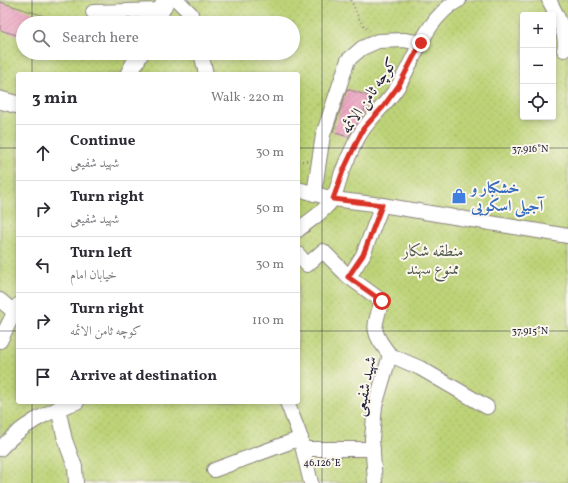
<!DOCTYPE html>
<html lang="en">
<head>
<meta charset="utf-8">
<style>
	:root { --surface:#fff; --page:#f7f7f7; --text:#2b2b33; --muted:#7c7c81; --line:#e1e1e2 }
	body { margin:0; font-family:Vollkorn,Amiri,serif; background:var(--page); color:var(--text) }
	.controls { position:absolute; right:12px; top:12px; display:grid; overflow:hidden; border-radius:4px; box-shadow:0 2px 6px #0003 }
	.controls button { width:36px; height:36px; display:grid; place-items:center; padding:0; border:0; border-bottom:1px solid var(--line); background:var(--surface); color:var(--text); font:20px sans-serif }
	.stop { position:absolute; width:12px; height:12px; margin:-9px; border:3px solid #d93025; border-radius:50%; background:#fff }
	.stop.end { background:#d93025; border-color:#fff; box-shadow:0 1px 4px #0008 }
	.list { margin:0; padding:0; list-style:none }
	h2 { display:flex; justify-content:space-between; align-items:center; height:52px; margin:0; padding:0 16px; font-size:17px }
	h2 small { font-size:13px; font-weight:400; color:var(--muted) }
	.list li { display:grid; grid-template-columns:26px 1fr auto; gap:12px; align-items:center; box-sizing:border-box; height:56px; padding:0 16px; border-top:1px solid var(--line) }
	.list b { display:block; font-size:15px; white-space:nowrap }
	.list p { margin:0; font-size:13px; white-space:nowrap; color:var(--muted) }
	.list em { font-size:13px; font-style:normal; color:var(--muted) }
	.icon { flex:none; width:22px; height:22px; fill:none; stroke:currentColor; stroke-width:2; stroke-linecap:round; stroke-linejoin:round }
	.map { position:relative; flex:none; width:568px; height:483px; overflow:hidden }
	.search { position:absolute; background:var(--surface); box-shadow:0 2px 6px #0003; left:16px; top:16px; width:284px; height:44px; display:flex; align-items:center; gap:10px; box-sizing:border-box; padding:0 14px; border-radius:22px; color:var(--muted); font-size:15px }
	.panel { position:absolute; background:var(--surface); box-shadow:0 2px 6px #0003; left:16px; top:72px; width:284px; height:332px; border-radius:4px }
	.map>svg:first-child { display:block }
	.grass { fill:url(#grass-dots); stroke:#707a59; fill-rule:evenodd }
	.building { fill:url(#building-hatch) }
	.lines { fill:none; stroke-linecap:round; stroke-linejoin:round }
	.minor-casing { stroke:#8a807d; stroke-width:16 }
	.major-casing { stroke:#8a807d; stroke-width:19 }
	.path { stroke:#8a807d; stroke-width:2; stroke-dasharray:1 3; stroke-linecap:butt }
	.minor { stroke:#fff; stroke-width:14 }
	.major { stroke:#fff; stroke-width:17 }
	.route { stroke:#d93025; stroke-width:5 }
	.ticks { fill:none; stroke:#22223b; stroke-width:1; stroke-opacity:0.45 }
	.labels { text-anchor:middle; stroke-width:4; stroke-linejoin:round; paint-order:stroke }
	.street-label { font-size:16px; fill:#22223b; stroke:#fbf7ec }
	.shop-label { font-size:16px; font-weight:bold; fill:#366cbe; stroke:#fbf7ec; text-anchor:start }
	.park-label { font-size:16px; fill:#50574d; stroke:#fbf7ec }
	.ticks-label { font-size:10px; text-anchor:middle; fill:#22223b; stroke:#fbf7ec; stroke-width:4; stroke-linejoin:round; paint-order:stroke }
</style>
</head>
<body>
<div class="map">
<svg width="568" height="483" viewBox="0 0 568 483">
	<defs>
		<pattern id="grass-dots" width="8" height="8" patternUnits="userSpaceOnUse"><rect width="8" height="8" fill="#bdd377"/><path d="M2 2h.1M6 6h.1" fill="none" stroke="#a2b568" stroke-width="1.8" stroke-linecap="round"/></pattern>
		<pattern id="building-hatch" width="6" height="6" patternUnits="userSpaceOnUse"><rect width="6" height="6" fill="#ea9dbe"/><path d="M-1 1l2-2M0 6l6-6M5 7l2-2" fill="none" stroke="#bd809c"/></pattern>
	</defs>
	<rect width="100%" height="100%" fill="#fbf7ec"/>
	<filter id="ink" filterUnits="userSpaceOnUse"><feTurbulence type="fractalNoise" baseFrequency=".025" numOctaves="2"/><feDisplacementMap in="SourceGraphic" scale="8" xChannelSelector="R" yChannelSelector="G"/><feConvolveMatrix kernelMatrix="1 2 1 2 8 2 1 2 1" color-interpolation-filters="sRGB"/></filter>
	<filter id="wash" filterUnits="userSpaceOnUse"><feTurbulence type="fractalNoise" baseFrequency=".012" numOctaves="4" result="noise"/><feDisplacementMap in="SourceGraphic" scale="16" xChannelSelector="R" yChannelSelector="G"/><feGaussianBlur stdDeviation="0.9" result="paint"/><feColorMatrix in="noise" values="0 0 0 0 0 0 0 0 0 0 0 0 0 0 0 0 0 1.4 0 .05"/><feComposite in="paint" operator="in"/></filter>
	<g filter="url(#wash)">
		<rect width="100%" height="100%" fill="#f1debf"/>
		<path class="grass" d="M0,0H568V483H0ZM523,15H553V117H523ZM23,23H293V53H23ZM18,74H298V402H18Z"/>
		<g id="blocks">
			<g class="building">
				<polygon points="0,2 60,21 60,23 23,23 23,37 0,30"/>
				<polygon points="347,89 369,96 362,117 348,137 333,132"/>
			</g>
		</g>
	</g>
	<g filter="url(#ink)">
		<use href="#blocks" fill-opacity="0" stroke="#8a807d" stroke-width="1"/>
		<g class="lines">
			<g class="minor-casing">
				<g id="minor">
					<polyline points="177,0 191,14 193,23"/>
					<path d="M549,0C556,14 568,34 564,50"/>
					<polyline points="93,12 161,10"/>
					<polyline points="201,53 206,74"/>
					<polyline points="298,189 333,199 382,205 568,236"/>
					<polyline points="314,194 323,135 348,60 362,48 378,41 404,40 421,43"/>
					<path d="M298,230C310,220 323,213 332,200C337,192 339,180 342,172C348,158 354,143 362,131C373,114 390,101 400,83C416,55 428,16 459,0"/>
					<polyline points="298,254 307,265 323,251 349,277"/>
					<polyline points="0,300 14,312"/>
					<polyline points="0,341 18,305"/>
					<polyline points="390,355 420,368 487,407"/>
					<polyline points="287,402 299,433 311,483"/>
					<polyline points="58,408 65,440 75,467 76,483"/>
					<path d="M0,449C22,425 46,412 77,402"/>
					<polyline points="304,449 373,449"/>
					<polyline points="214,470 301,438"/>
					<path d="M375,483L372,439L375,406L390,355C371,331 373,329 382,301L349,277L363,255L382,205"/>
				</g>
			</g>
			<g class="major-casing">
				<g id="major">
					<polyline points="155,23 166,0"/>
					<polyline points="129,74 140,53"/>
					<polyline points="0,100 18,105"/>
				</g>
			</g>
			<g class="path">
				<polyline points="351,0 360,21 369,31"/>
				<polyline points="298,161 307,161"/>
			</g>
			<use href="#minor" class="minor"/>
			<use href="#major" class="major"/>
		</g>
	</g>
	<g class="lines" filter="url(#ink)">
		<polyline class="route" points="382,301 348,277 363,255 382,205 333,199 343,171 363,129 383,107 399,85 421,43"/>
	</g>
	<path class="ticks" d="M32,0V23M322,0V483M32,53V74M0,148H18M298,148H568M0,331H18M298,331H568M32,402V483"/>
	<defs>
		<g id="shop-bare" transform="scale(1.2)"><path d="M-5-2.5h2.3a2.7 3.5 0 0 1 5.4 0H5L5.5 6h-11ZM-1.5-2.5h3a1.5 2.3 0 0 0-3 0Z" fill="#3f7fe0" stroke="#fbf7ec" stroke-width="2.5" paint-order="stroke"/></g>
	</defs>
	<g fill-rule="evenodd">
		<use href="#shop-bare" x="459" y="196"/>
	</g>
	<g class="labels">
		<g class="street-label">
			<text transform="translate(368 95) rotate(-56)" y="6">کوچه ثامن الائمه</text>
			<text transform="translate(364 386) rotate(-79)" y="6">شهید شفیعی</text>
		</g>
		<g class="shop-label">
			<text x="471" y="193">خشکبار و<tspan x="471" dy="18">آجیلی اسکویی</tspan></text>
		</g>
		<g class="park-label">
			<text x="433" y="256">منطقه شکار<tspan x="433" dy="18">ممنوع سهند</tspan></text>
		</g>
	</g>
	<g class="ticks-label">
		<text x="530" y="152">37.916°N</text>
		<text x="530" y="334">37.915°N</text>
		<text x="322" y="466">46.126°E</text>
	</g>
</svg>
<div class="controls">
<button>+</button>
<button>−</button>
<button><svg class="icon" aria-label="locate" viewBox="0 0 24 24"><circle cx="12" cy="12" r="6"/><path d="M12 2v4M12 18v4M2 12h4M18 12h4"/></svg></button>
</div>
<div class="stop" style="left:382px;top:301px"></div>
<div class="stop end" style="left:421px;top:43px"></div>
<div class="search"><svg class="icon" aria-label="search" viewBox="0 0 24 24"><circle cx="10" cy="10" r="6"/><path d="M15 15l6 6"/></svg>Search here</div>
<section class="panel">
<h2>3 min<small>Walk · 220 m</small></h2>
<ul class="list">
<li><svg class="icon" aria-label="ahead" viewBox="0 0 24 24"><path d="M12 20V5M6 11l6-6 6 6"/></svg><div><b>Continue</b><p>شهید شفیعی</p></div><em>30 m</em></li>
<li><svg class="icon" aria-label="right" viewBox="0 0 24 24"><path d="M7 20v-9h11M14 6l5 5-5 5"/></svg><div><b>Turn right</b><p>شهید شفیعی</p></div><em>50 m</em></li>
<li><svg class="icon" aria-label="left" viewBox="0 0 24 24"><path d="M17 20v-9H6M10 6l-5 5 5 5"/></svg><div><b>Turn left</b><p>خیابان امام</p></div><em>30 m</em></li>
<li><svg class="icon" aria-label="right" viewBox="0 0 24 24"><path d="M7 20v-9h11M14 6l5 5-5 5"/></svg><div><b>Turn right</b><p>کوچه ثامن الائمه</p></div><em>110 m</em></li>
<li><svg class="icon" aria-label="arrive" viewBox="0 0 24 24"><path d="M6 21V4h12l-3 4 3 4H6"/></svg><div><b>Arrive at destination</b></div></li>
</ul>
</section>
</div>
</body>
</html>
